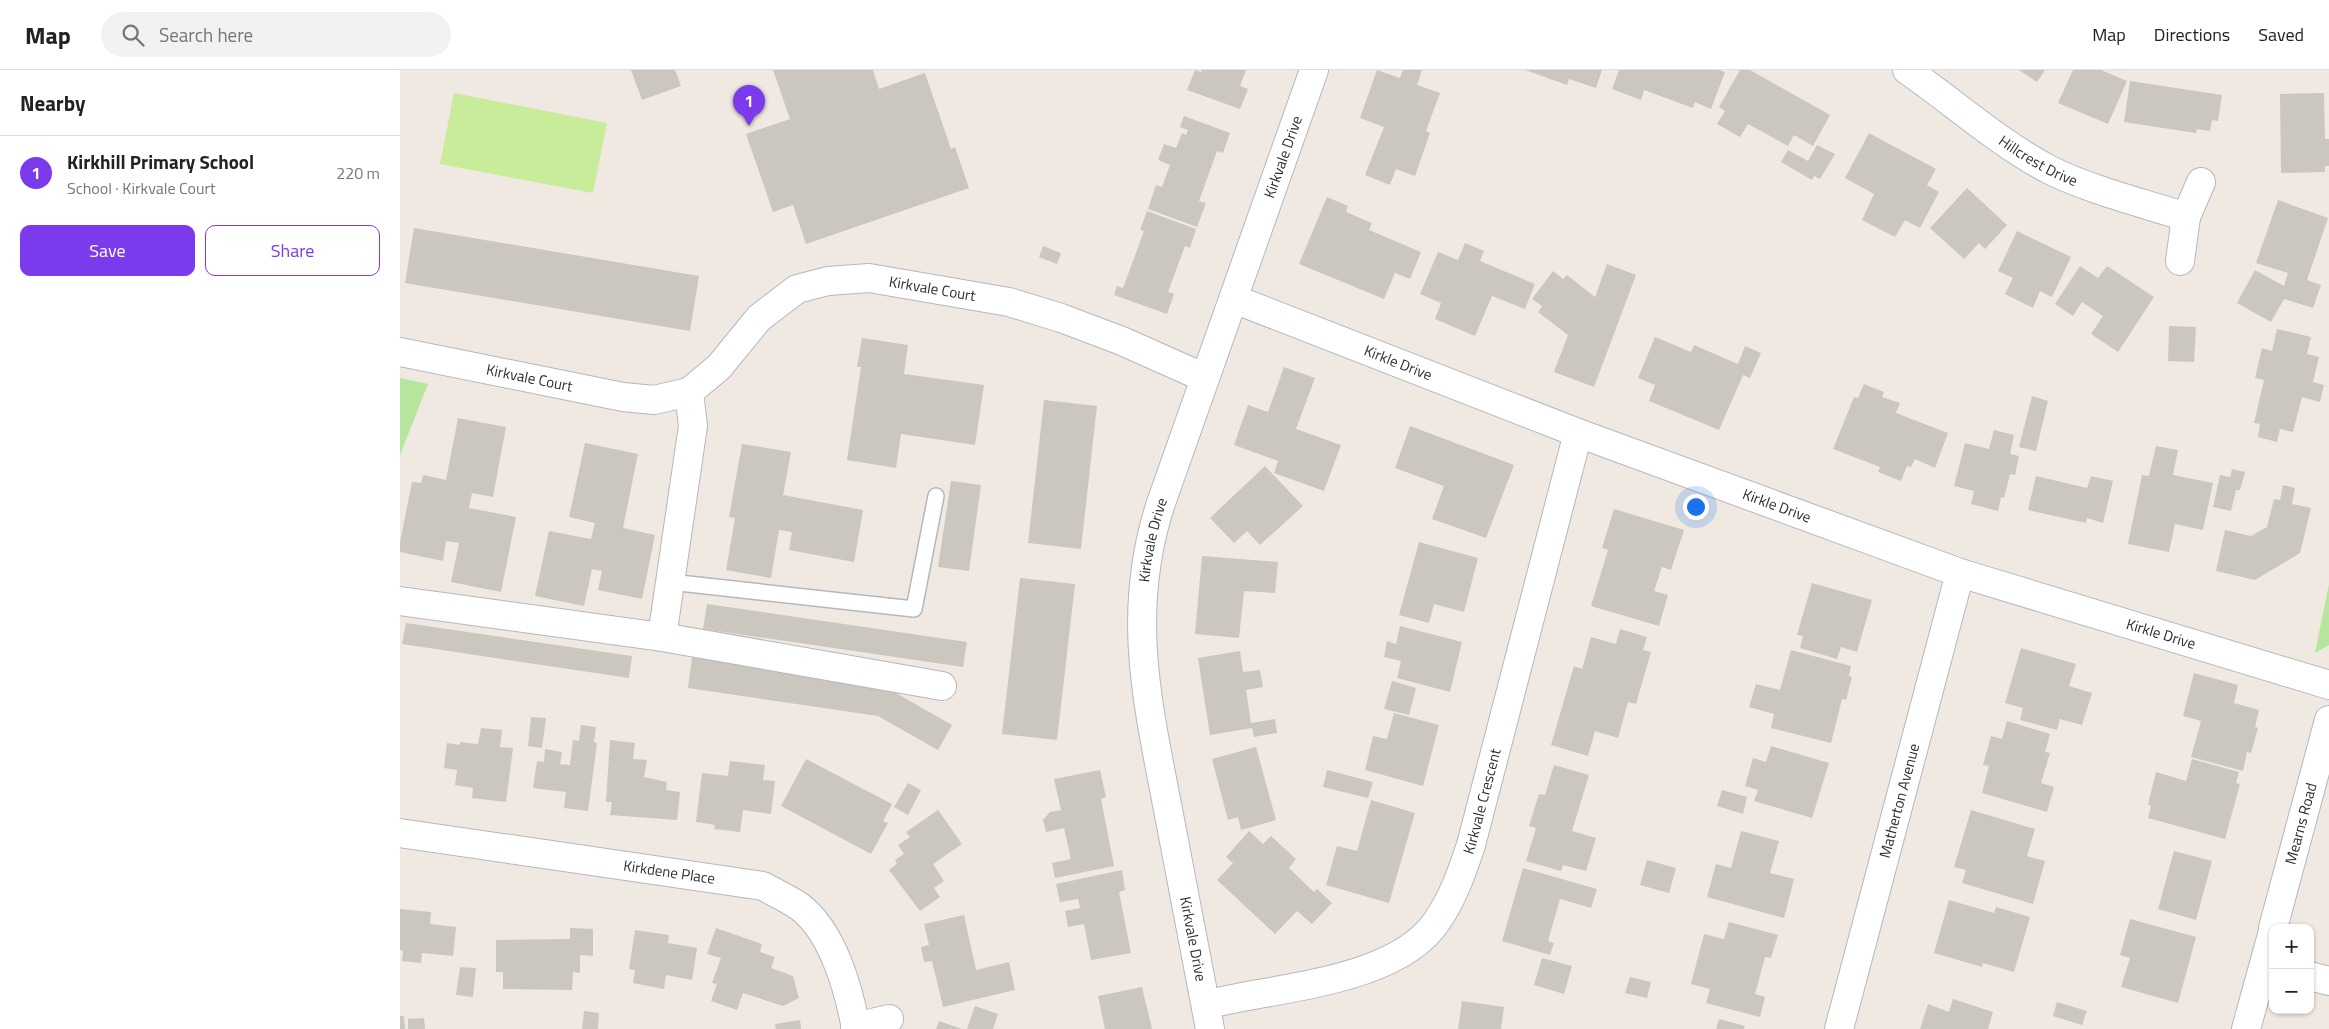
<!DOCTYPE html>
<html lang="en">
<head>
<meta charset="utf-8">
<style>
	:root { --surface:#fff; --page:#f2f2f2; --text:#222; --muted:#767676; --line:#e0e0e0; --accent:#7c3aed }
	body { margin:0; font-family:"Titillium Web",sans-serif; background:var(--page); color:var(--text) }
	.controls { position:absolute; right:15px; bottom:15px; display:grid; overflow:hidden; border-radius:10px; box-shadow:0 1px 4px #0004 }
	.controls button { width:45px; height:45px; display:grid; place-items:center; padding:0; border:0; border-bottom:1px solid var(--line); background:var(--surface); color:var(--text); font:25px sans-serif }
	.you { position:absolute; left:1295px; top:436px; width:18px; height:18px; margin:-12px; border:4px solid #fff; border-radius:50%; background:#1a73e8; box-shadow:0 0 0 8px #1a73e833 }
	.badge { display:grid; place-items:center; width:32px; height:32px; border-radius:50%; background:var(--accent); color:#fff; font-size:16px; font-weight:700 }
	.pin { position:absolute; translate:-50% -41px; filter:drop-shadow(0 1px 2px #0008) }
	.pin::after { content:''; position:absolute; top:26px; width:18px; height:15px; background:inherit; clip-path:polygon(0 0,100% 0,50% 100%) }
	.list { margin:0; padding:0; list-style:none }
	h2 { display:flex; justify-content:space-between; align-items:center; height:65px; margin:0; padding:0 20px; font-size:21px }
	h2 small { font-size:16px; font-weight:400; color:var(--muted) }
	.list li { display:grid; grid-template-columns:32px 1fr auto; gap:15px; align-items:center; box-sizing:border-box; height:75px; padding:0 20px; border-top:1px solid var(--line) }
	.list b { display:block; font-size:19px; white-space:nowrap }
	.list p { margin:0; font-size:16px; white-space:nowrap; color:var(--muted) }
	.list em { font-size:16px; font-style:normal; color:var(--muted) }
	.actions { display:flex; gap:10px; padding:15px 20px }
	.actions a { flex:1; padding:11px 0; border:1px solid var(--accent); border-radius:10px; text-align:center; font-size:18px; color:var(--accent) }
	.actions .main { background:var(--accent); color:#fff }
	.icon { flex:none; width:28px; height:28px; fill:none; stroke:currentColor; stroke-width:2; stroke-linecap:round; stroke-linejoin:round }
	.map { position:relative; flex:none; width:1929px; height:959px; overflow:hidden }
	header { display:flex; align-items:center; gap:30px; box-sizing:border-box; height:70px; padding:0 25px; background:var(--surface); border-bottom:1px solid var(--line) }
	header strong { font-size:24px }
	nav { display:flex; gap:28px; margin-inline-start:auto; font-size:18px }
	.search { width:350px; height:45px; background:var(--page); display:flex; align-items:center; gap:12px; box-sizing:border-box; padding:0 18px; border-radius:28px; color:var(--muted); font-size:19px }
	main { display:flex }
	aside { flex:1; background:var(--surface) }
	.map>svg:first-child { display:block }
	.green { fill:#b6e59e }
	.pitch { fill:#c9ec9a }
	.building { fill:#cbc7bf }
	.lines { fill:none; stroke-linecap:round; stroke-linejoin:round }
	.service-casing { stroke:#b4b7c1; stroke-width:18 }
	.minor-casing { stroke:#b4b7c1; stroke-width:30 }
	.tertiary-casing { stroke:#b4b7c1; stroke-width:30 }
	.service { stroke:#fff; stroke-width:15 }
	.minor { stroke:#fff; stroke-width:28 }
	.tertiary { stroke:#fff; stroke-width:28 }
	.labels { text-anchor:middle; stroke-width:4; stroke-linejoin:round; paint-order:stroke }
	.street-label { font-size:15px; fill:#2e2e2e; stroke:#fff }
</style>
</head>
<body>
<header>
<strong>Map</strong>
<div class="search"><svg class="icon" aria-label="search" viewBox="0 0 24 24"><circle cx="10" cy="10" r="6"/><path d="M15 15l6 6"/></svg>Search here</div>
<nav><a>Map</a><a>Directions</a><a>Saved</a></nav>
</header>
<main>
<aside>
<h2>Nearby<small></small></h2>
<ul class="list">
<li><span class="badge">1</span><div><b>Kirkhill Primary School</b><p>School · Kirkvale Court</p></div><em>220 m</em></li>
</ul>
<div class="actions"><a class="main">Save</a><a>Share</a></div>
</aside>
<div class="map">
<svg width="1929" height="959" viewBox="0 0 1929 959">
	<rect width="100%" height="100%" fill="#efe9e1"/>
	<g class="green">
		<polygon points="0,308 28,314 0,385"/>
		<polygon points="1929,514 1929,575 1915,583"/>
	</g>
	<polygon class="pitch" points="54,23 207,53 193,123 40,94"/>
	<g class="building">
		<polygon points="231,0 275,0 281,16 242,30"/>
		<polygon points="373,0 473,0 479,19 525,3 551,79 555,77 569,118 406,174 393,135 373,142 346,64 390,49"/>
		<polygon points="795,0 801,2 802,0 846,0 840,16 848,19 840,39 787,20"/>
		<polygon points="977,0 1000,8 1003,0 1022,0 1017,15 1040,23 1026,61 1030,63 1015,106 996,99 990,115 965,105 984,57 960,48"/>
		<polygon points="1125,0 1202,0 1196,18 1169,9 1167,15"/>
		<polygon points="1219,0 1319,0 1325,2 1311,39 1295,32 1293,38 1244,20 1241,30 1212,19"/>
		<polygon points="1340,0 1350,0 1430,45 1413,76 1394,65 1388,76 1348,54 1340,67 1317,54 1325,41 1319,37"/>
		<polygon points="1619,0 1645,0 1637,12"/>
		<polygon points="1673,0 1701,0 1727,11 1708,54 1658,33"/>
		<polygon points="1730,11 1822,25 1818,51 1812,50 1810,61 1797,59 1796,63 1724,52"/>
		<polygon points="1924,23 1925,69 1929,69 1929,96 1925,96 1925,102 1881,103 1880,24"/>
		<polygon points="784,46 830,63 823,83 817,81 799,131 806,133 797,157 748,139 756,115 762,117 770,95 758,90 764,74 776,78 782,63 786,65 788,60 780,57"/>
		<polygon points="1469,63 1536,99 1527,115 1539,122 1520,158 1505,150 1495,167 1462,150 1474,124 1445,108"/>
		<polygon points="1417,75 1435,84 1420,109 1414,106 1412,110 1381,92 1388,80 1408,91"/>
		<polygon points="1567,118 1607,155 1585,179 1579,173 1564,189 1530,158"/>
		<polygon points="927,127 948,136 946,142 972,153 969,160 1021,182 1010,209 995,203 984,229 899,194"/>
		<polygon points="1878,130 1928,148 1907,210 1921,215 1913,238 1884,229 1871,252 1837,233 1855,200 1884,216 1888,203 1856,193"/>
		<polygon points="747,141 796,159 790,178 785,176 768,222 774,224 767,244 714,225 717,216 723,218 744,161 740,160"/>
		<polygon points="14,158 299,206 290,261 5,213"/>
		<polygon points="1617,161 1671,187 1652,227 1640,221 1633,238 1605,224 1613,208 1598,201"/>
		<polygon points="1065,173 1084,181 1080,191 1135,214 1125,239 1092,226 1075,266 1035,249 1041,233 1020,224 1038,182 1058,190"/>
		<polygon points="643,176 661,183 657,194 639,187"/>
		<polygon points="1207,194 1236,205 1194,317 1154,302 1168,265 1138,242 1142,236 1132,229 1153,201 1163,209 1167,205 1195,227"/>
		<polygon points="1680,196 1698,208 1707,196 1754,227 1718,282 1691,264 1703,246 1682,232 1673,246 1655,234"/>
		<polygon points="1769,256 1796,257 1794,292 1768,291"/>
		<polygon points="1877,259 1911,267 1907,284 1919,287 1913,312 1924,315 1920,332 1902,327 1893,362 1880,359 1877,372 1858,367 1860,354 1854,353 1864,310 1855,308 1862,278 1872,281"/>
		<polygon points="1255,267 1291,282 1294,275 1338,294 1345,276 1361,283 1350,308 1343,305 1319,360 1249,331 1255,315 1238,308"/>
		<polygon points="462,268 508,275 504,304 584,315 575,375 501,364 496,398 447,390 461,297 457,297"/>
		<polygon points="884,297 915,308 896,359 941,375 924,421 874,403 878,391 834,375 848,335 868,342"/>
		<polygon points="1464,314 1484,322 1482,327 1500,333 1496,343 1548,363 1535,398 1515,389 1511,397 1507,396 1501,411 1478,402 1480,397 1433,379 1454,327 1458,328"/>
		<polygon points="1632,326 1648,331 1636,381 1619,377"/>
		<polygon points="644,330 697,336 681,479 628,473"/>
		<polygon points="58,348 106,357 93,427 72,423 69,438 116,447 101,522 51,512 59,473 46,471 43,491 0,482 0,472 12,412 21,413 23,405 46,410"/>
		<polygon points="1010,356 1114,395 1086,468 1032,449 1044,416 995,398"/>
		<polygon points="1594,360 1614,365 1610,384 1619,386 1615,405 1610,404 1604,428 1601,427 1598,441 1571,434 1574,421 1554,416 1565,373 1589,379"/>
		<polygon points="185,373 238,384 223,458 255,465 242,529 198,520 202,501 192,499 184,536 135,526 149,461 191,469 195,453 169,447"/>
		<polygon points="342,374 391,382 383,425 463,440 454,492 389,480 392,462 379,460 371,508 326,500 335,448 329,447"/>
		<polygon points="1756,376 1778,380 1773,405 1813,413 1803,460 1775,454 1769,482 1728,474 1742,405 1749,406"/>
		<polygon points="865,396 903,436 860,475 847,461 834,473 810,448"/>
		<polygon points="1832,399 1845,402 1840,420 1836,420 1831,441 1813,437 1820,405 1830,407"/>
		<polygon points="1636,406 1687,418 1691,406 1713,411 1703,453 1687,448 1686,453 1628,440"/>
		<polygon points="551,411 581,415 569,501 538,497"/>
		<polygon points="1883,415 1895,418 1892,434 1911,438 1900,483 1855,510 1816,501 1825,460 1851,466 1867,457 1874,429 1880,430"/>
		<polygon points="1214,439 1284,460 1271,500 1262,497 1254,521 1268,525 1259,556 1191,536 1208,480 1202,478"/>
		<polygon points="1019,472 1078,488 1064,542 1034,534 1029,553 999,545"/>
		<polygon points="802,486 878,492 875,523 844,521 839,568 795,564"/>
		<polygon points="620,508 675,514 657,670 602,664"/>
		<polygon points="1412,513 1472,530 1457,582 1441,577 1437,589 1400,578 1403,566 1397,565"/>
		<polygon points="307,534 567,572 563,597 303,559"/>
		<polygon points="6,553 232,586 229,608 2,574"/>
		<polygon points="1000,556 1062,572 1050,622 997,608 1001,591 984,587 987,571 996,574"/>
		<polygon points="1220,559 1247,567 1243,580 1251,582 1236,634 1228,632 1218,668 1195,661 1188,686 1151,675 1174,596 1182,599 1191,567 1216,574"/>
		<polygon points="1621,578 1676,594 1669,616 1692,623 1682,655 1660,649 1657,660 1620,650 1623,638 1605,633"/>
		<polygon points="1391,580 1451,596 1449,606 1452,607 1446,630 1442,629 1431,673 1371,658 1374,644 1349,637 1356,614 1380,620"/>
		<polygon points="840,581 843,602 860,600 863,617 846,620 851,653 875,649 877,663 854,667 852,658 810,665 798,588"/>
		<polygon points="292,587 482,615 552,655 538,680 478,646 288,618"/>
		<polygon points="1794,603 1838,615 1834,633 1859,640 1855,657 1858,658 1851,683 1847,682 1843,701 1791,687 1801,651 1783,646"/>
		<polygon points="992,611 1016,618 1009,645 984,639"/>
		<polygon points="994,643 1039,655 1023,716 965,700 973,666 987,669"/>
		<polygon points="131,647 146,648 142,678 128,676"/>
		<polygon points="1607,651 1650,664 1645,682 1650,683 1641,713 1654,717 1647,742 1582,723 1589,696 1583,695 1591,666 1602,669"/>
		<polygon points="181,655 196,657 194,672 197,673 188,741 164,738 166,722 133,718 137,691 144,692 145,679 162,682 160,694 170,695 173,670 179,671"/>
		<polygon points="81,658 102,660 100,677 113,678 106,732 72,728 73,718 55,715 57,700 44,698 47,673 60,675 60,672 78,674"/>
		<polygon points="210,670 235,673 233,689 247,690 244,707 267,712 266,720 280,722 277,750 210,745 212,732 206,732"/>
		<polygon points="1371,676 1429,693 1412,748 1354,731 1358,720 1345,716 1353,688 1366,692"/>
		<polygon points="856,677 876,750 841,760 838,747 828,750 812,689"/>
		<polygon points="406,689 492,734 483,751 488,753 471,784 381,736"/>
		<polygon points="1792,689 1839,702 1836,713 1840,714 1825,769 1748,748 1751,736 1748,734 1756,702 1786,711"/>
		<polygon points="330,691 365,695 363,710 375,711 371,744 343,740 340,762 314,759 315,755 296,752 302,703 328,706"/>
		<polygon points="1154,695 1189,705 1172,761 1196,768 1186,801 1163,795 1161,801 1126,791 1136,758 1129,756 1139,724 1145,725"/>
		<polygon points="700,700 706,727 701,729 714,796 655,808 652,793 671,789 664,758 646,762 643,750 650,742 661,740 654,709"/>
		<polygon points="927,700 973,712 968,728 923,717"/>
		<polygon points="508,713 521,720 508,745 494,737"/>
		<polygon points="1322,720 1347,727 1343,744 1317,736"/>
		<polygon points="971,730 1015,743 989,833 926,815 937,776 957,781"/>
		<polygon points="538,740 562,774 533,794 544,811 534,818 540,827 520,841 489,800 497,794 495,790 504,784 498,775 510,767 506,762"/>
		<polygon points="1571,740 1635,759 1627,786 1645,791 1633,834 1562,813 1566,800 1554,797"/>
		<polygon points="849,761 863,774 871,766 896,789 889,798 914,822 917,819 932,833 912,854 897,841 875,864 817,810 833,793 826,787"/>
		<polygon points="1341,761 1379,771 1370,803 1394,809 1384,848 1307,827 1316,794 1331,798"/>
		<polygon points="1774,781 1812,791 1796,850 1758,839"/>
		<polygon points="1247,790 1276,798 1269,823 1240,815"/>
		<polygon points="1123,798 1197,819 1191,838 1160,829 1148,871 1154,873 1150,885 1102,871"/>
		<polygon points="722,800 725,820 719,822 731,883 691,890 684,854 668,857 665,841 680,838 678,829 660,832 656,814"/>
		<polygon points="1549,830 1594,843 1596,837 1630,847 1614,902 1583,893 1582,897 1534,883"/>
		<polygon points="0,839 31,842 30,854 56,857 53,886 22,883 21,893 2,891 3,881 0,880"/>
		<polygon points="564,845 576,900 609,892 615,920 543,937 532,891 524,892 521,877 529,875 524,854"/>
		<polygon points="1730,849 1796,867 1778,933 1721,917 1730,888 1720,885"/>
		<polygon points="1329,852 1378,865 1371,888 1365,887 1355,924 1365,927 1360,947 1306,933 1310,919 1291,914 1304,864 1324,869"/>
		<polygon points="170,858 193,859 193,886 180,885 180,903 173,902 172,920 103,919 103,902 96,902 96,870 170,869"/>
		<polygon points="316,858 362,874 360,882 375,887 371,898 393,906 399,928 383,936 343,923 337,940 311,931 317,914 312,913 321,888 307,884"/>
		<polygon points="235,860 269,865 268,873 297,878 292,910 266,905 264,919 233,913 235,900 229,899"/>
		<polygon points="1142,888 1172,896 1164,924 1134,915"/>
		<polygon points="60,897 76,898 73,927 56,925"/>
		<polygon points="1230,907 1251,912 1247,928 1225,923"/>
		<polygon points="742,917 752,959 705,959 698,926"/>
		<polygon points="1553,929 1593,942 1588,959 1520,959 1528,934 1549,942"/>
		<polygon points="1062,931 1104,937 1101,959 1058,959"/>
		<polygon points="1657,932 1687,941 1682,955 1653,946"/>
		<polygon points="575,936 598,944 593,959 567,959"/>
		<polygon points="184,941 199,943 198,959 182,959"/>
		<polygon points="0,946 4,946 5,959 0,959"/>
		<polygon points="24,948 25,959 8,959 8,949"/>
		<polygon points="1319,949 1345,956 1344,959 1316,959"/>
		<polygon points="400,950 401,959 376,959 375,954"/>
		<polygon points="539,951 562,959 536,959"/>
	</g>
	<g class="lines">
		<g class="service-casing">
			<polyline id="service" points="270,512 514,539 536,426"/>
		</g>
		<g class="minor-casing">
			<g id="minor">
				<path id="s1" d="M1507,0C1553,32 1600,74 1650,100C1690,120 1743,133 1786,147"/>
				<polyline points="1780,191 1786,147 1801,112"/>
				<path id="s2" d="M834,229L1178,363L1560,503L1929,615"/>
				<path id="s3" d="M0,282L223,327L254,330L289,322L319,297L359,248L397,219L428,211L469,208L609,232L661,248L722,271L805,308"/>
				<polyline points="0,531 262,567 542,616"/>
				<polyline points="262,567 293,356 289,322"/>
				<path id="s4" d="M0,763L363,816C375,823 389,829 400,837C433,862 449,920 456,959"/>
				<polyline points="1910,906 1929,911"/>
				<path id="s5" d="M806,935C873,917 996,913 1037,851C1053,828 1062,802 1071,775L1178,363"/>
				<polyline points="455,957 489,949"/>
				<path id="s6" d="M810,959C797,890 784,820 770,750C749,639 724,545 761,433L914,0"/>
				<path id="s7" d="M1439,959L1560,503"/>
			</g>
		</g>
		<g class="tertiary-casing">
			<g id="tertiary">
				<path id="s8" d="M1873,858L1929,650"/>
				<polyline points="1846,959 1873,861"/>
			</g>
		</g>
		<use href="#service" class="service"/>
		<use href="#minor" class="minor"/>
		<use href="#tertiary" class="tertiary"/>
	</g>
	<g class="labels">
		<g class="street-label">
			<text dy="5" stroke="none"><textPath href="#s6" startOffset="901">Kirkvale Drive</textPath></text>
			<text dy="5" stroke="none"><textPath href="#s1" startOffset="160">Hillcrest Drive</textPath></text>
			<text dy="5" stroke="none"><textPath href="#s3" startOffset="582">Kirkvale Court</textPath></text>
			<text dy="5" stroke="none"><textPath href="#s2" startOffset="176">Kirkle Drive</textPath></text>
			<text dy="5" stroke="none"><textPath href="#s3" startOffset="132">Kirkvale Court</textPath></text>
			<text dy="5" stroke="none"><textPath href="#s2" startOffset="581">Kirkle Drive</textPath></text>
			<text dy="5" stroke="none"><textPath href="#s6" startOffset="496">Kirkvale Drive</textPath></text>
			<text dy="5" stroke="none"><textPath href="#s2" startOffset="986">Kirkle Drive</textPath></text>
			<text dy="5" stroke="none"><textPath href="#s5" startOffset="380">Kirkvale Crescent</textPath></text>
			<text dy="5" stroke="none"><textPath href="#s7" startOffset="236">Matherton Avenue</textPath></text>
			<text dy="5" stroke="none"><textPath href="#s8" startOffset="108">Mearns Road</textPath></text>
			<text dy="5" stroke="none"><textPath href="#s4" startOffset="272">Kirkdene Place</textPath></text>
			<text transform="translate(793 869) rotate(79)" y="5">Kirkvale Drive</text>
		</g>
	</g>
</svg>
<div class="controls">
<button>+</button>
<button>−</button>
</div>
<div class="you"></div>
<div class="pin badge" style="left:349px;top:56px">1</div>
</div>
</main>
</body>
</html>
